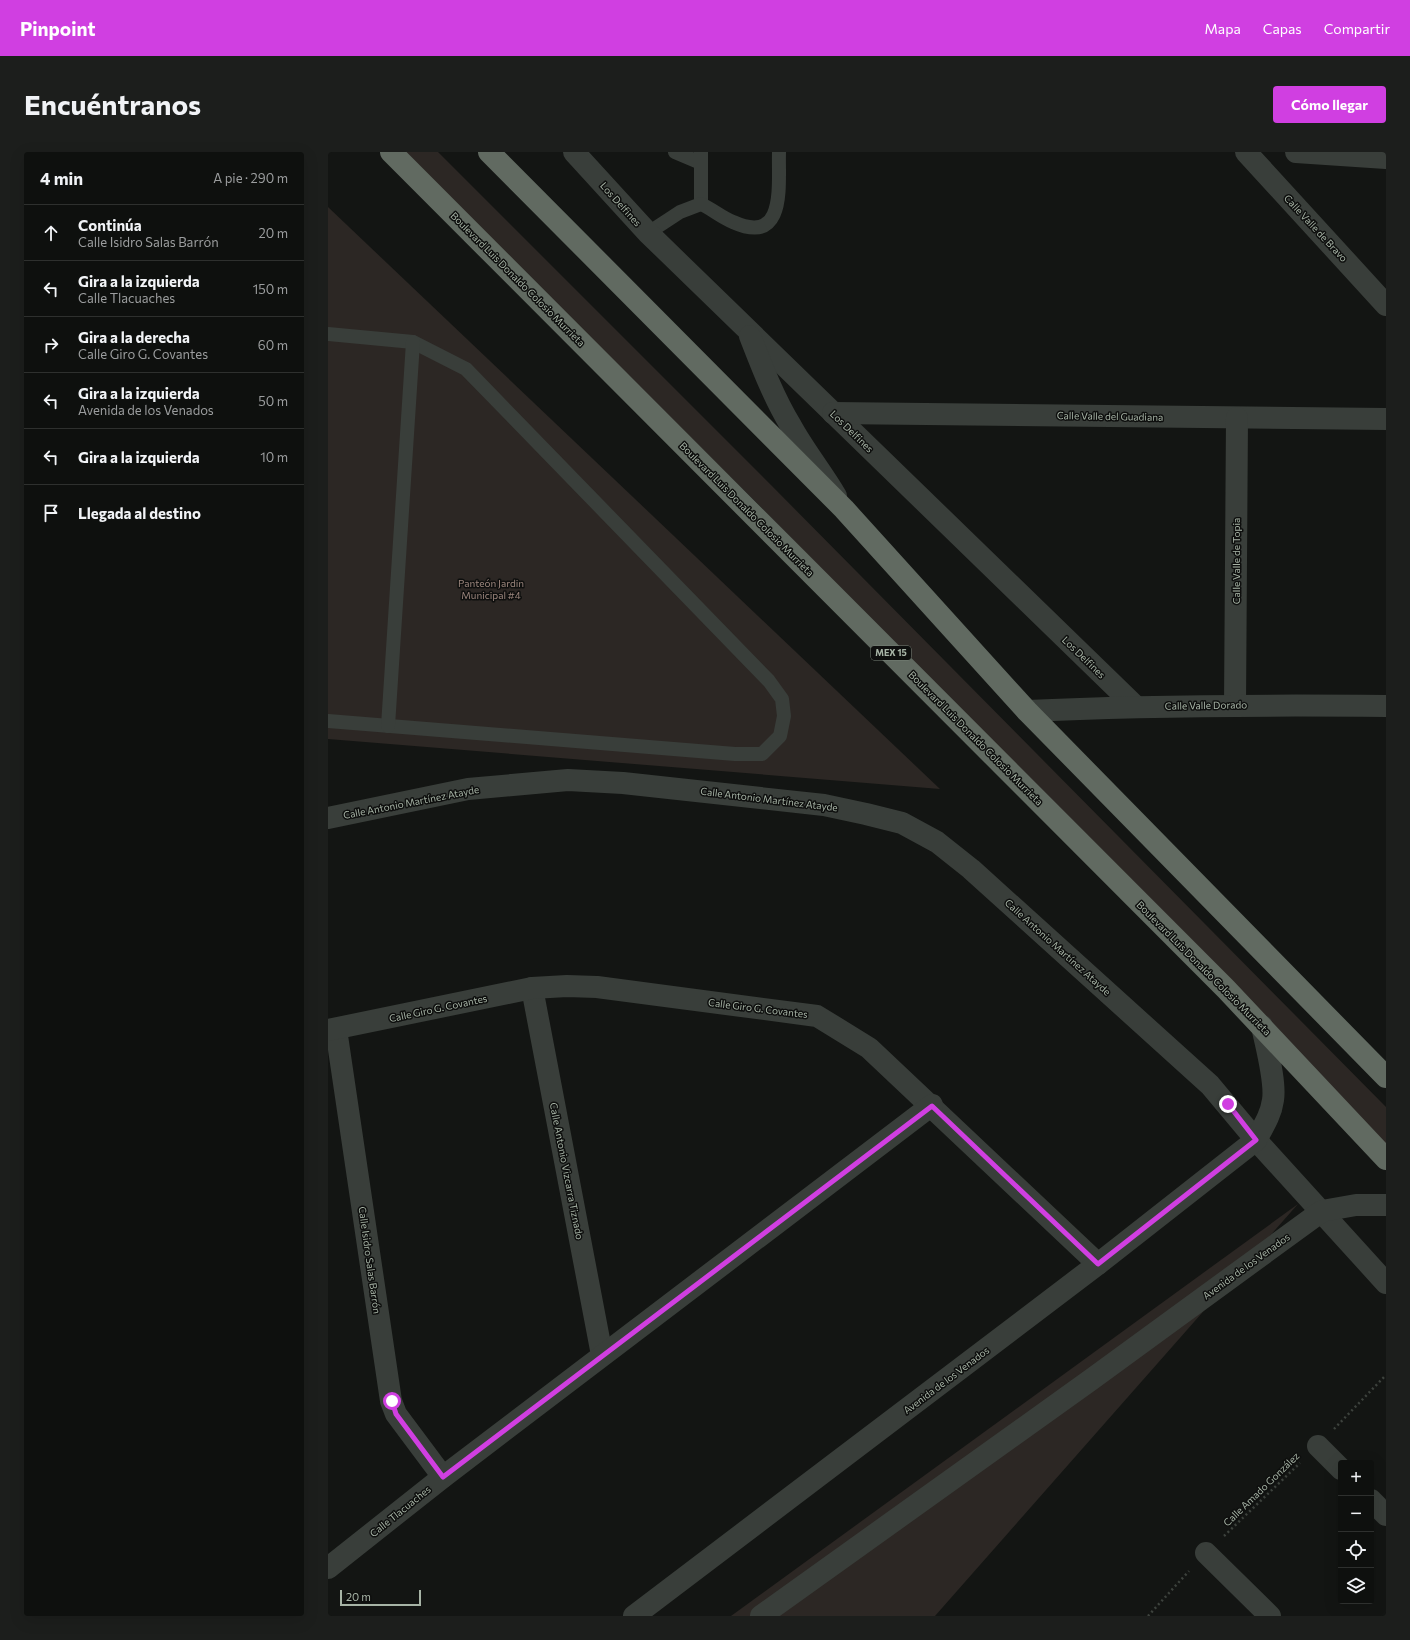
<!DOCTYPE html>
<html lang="es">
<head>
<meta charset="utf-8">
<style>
	:root { --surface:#0e100e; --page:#1c1e1c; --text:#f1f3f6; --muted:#9b9d9e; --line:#2e302e; --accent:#d03fe1 }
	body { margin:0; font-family:Commissioner,sans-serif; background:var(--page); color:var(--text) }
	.controls { position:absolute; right:12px; bottom:12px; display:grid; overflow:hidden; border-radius:4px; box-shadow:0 4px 16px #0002 }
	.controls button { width:36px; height:36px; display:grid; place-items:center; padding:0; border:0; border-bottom:1px solid var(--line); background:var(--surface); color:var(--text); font:20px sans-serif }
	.scale { position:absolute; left:12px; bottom:10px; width:81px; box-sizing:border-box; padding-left:4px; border:2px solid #a7b4a6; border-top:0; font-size:11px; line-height:14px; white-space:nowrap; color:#a7b4a6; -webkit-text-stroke:3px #0e0f0e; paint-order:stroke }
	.stop { position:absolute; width:12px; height:12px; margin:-9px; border:3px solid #d03fe1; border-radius:50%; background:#fff }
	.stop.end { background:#d03fe1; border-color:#fff; box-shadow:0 1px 4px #0008 }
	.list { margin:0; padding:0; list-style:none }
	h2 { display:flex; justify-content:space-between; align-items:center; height:52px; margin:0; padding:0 16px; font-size:17px }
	h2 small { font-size:13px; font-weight:400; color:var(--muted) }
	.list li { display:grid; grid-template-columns:26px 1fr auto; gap:12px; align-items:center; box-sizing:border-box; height:56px; padding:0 16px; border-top:1px solid var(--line) }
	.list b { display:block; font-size:15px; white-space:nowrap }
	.list p { margin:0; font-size:13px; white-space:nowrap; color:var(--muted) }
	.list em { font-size:13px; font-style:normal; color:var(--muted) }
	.icon { flex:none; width:22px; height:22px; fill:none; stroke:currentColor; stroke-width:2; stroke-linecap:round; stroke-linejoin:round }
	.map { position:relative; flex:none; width:1058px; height:1464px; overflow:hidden; border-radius:4px }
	header { display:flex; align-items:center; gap:24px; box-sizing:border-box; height:56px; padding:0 20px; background:var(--accent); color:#fff }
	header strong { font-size:19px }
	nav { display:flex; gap:22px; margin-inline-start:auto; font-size:14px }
	.intro { display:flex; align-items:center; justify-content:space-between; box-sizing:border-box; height:96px; padding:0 24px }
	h1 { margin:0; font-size:28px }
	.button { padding:10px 18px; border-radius:4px; background:var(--accent); color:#fff; font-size:14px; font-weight:700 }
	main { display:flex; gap:24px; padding:0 24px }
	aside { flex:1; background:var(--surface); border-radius:4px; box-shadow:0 4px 16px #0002 }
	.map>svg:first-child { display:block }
	.green { fill:#2c2724 }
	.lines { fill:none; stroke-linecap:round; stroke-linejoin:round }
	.path { stroke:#3d423d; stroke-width:2.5; stroke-dasharray:2 3; stroke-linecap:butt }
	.lane { stroke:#393e3a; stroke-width:14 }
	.street { stroke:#393e3a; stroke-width:22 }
	.highway { stroke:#616a61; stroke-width:22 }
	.route { stroke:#d03fe1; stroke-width:5 }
	.labels { text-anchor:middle; stroke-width:3; stroke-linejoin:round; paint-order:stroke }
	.shield { fill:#0e0f0e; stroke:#798278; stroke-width:1 }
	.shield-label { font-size:9px; font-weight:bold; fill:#a7b4a6 }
	.street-label { font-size:10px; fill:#a7b4a6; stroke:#0e0f0e }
	.park-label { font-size:10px; fill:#9d877e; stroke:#0e0f0e }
</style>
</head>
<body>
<header>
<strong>Pinpoint</strong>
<nav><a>Mapa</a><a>Capas</a><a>Compartir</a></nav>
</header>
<div class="intro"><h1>Encuéntranos</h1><a class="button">Cómo llegar</a></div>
<main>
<aside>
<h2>4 min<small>A pie · 290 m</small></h2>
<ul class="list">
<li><svg class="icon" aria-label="ahead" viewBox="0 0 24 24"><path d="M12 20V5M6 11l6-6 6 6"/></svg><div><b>Continúa</b><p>Calle Isidro Salas Barrón</p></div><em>20 m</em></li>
<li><svg class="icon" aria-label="left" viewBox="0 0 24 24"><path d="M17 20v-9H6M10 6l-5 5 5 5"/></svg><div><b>Gira a la izquierda</b><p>Calle Tlacuaches</p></div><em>150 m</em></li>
<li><svg class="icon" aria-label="right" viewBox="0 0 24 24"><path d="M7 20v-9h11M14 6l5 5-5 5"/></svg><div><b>Gira a la derecha</b><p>Calle Giro G. Covantes</p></div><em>60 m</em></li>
<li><svg class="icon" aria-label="left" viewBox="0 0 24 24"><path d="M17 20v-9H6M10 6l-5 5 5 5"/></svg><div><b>Gira a la izquierda</b><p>Avenida de los Venados</p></div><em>50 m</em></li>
<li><svg class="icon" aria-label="left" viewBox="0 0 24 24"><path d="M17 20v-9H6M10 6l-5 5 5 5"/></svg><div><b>Gira a la izquierda</b></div><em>10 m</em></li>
<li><svg class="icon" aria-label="arrive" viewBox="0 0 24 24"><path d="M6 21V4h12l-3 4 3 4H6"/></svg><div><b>Llegada al destino</b></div></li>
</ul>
</aside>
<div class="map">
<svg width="1058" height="1464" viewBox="0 0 1058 1464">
	<rect width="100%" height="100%" fill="#131513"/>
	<g class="green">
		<polygon points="72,0 110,0 443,333 1058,955 1058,994 426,348"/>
		<polygon points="0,55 612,637 0,587"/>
		<polygon points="970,1052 607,1464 403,1464"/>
	</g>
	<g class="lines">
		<g class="path">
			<polyline points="1006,1277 1058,1223"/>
			<polyline points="896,1384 972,1311"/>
			<polyline points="820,1464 861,1419"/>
		</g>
		<g class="lane">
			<polyline points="347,0 373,11"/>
			<polyline points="373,52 373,0"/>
			<path d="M320,81L352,60L373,52C384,57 393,65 405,70C459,94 450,33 451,0"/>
			<polyline points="0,182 85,190 138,217 441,529 454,547 456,564 452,584 434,602 407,602 0,569"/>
			<polyline points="60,574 85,190"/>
		</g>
		<g class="street">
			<polyline points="246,0 320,81 807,554"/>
			<polyline points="918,0 1058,153"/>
			<polyline points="968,0 1058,6"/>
			<path d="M422,184C434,215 446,246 463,274C476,298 494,320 508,344"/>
			<polyline points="505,261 1058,267"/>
			<polyline points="907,553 909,266"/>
			<path d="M699,559C819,553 938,553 1058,554"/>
			<polyline points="0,666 140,637 240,628 295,631 496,653 538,662 574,671 609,690 643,717 882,933 928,988 1058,1131"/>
			<polyline points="204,836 274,1203"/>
			<polyline points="8,877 63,1249 68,1262 115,1325"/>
			<polyline points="0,878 204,836 239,834 269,835 489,864 541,896 770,1112"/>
			<polyline points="990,1294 1013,1317"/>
			<polyline points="1043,1348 1058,1363"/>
			<polyline points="878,1401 942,1464"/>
			<polyline points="0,1416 115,1325 604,953"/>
			<path d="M306,1464L770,1112L928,988C935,975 943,963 945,948C948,929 938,894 934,874"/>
			<polyline points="433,1464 764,1227 994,1059 1028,1053 1058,1053"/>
		</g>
		<g class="highway">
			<polyline points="63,0 898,837 1058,1007"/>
			<polyline points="161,0 516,357 699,559 1058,925"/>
		</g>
	</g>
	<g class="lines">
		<polyline class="route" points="64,1249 68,1262 115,1325 604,954 770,1112 928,988 900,952"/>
	</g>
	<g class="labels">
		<rect class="shield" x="543" y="494" width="40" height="14" rx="3"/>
		<g class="shield-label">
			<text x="563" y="504">MEX 15</text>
		</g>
		<g class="street-label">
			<text transform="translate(293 52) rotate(48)" y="4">Los Delfines</text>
			<text transform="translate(988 76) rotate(47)" y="4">Calle Valle de Bravo</text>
			<text transform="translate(190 127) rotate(45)" y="4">Boulevard Luis Donaldo Colosio Murrieta</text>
			<text transform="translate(782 264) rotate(1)" y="4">Calle Valle del Guadiana</text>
			<text transform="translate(524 279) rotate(44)" y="4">Los Delfines</text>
			<text transform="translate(419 357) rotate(45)" y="4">Boulevard Luis Donaldo Colosio Murrieta</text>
			<text transform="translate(908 409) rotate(-90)" y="4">Calle Valle de Topia</text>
			<text transform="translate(756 505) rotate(44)" y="4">Los Delfines</text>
			<text transform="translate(878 553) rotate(-1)" y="4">Calle Valle Dorado</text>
			<text transform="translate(648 586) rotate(45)" y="4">Boulevard Luis Donaldo Colosio Murrieta</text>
			<text transform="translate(441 647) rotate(7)" y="4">Calle Antonio Martínez Atayde</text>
			<text transform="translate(83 650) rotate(-11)" y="4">Calle Antonio Martínez Atayde</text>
			<text transform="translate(730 795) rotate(42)" y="4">Calle Antonio Martínez Atayde</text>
			<text transform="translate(876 816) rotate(45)" y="4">Boulevard Luis Donaldo Colosio Murrieta</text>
			<text transform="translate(110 856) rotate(-12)" y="4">Calle Giro G. Covantes</text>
			<text transform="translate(430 856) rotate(7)" y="4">Calle Giro G. Covantes</text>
			<text transform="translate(239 1019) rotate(79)" y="4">Calle Antonio Vizcarra Tiznado</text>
			<text transform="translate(42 1108) rotate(82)" y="4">Calle Isidro Salas Barrón</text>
			<text transform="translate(918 1114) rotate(-36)" y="4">Avenida de los Venados</text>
			<text transform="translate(618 1228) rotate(-37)" y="4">Avenida de los Venados</text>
			<text transform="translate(933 1337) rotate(-44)" y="4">Calle Amado González</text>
			<text transform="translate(72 1359) rotate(-39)" y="4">Calle Tlacuaches</text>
		</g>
		<g class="park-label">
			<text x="163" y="435">Panteón Jardin<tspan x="163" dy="12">Municipal #4</tspan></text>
		</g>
	</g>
</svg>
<div class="controls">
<button>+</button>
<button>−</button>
<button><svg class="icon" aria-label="locate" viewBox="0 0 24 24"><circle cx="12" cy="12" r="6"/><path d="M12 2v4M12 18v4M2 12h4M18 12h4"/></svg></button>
<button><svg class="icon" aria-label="layers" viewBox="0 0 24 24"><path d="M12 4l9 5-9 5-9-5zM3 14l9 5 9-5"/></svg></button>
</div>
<div class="scale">20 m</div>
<div class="stop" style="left:64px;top:1249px"></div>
<div class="stop end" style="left:900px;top:952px"></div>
</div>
</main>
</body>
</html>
